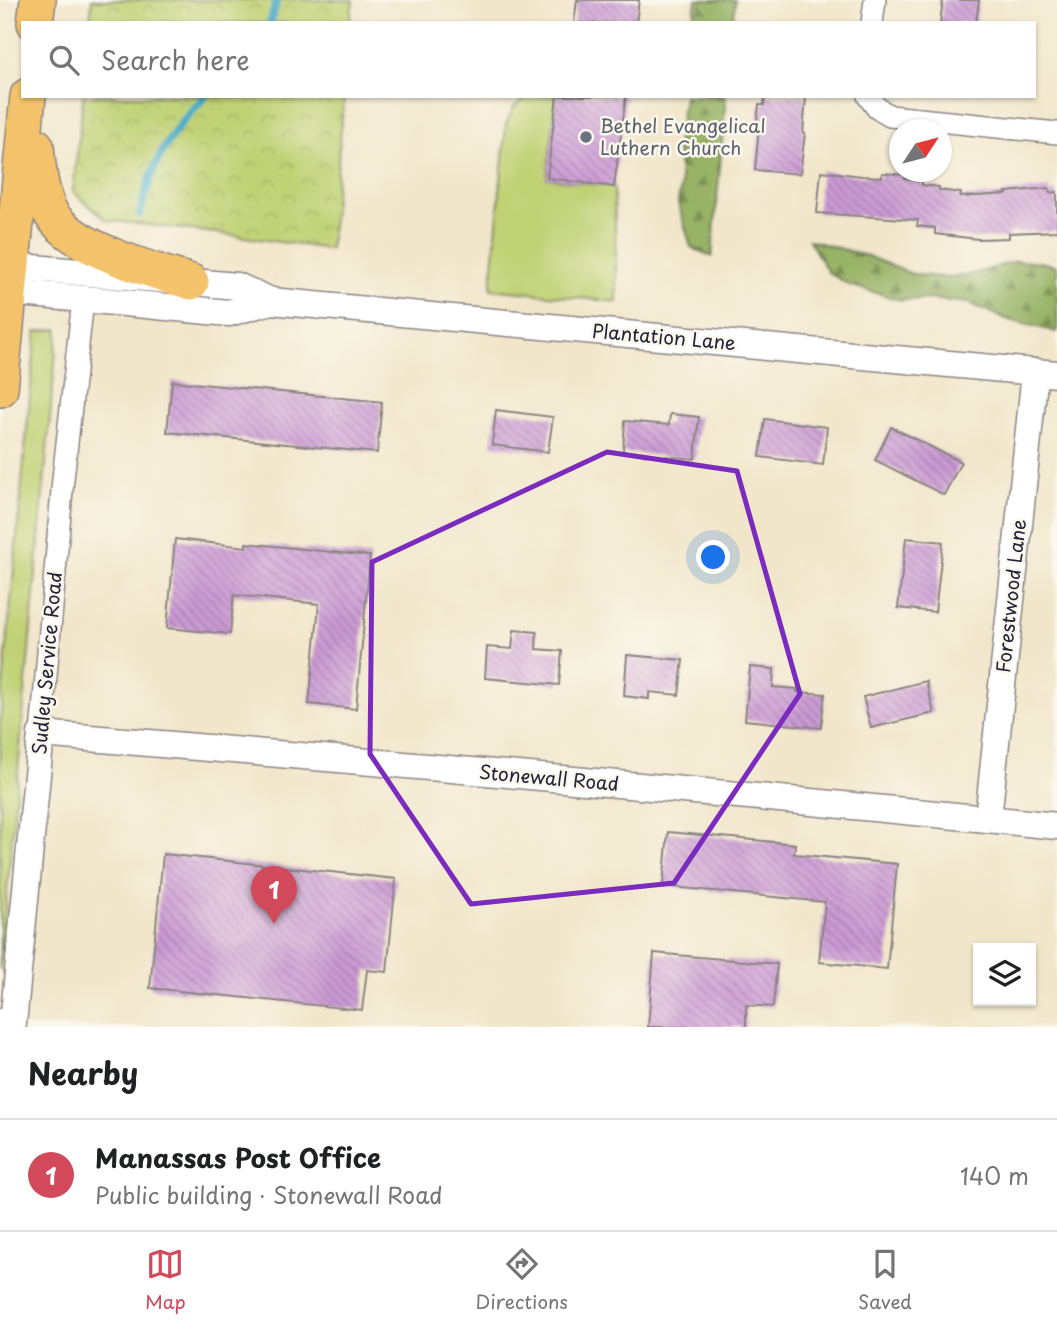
<!DOCTYPE html>
<html lang="en">
<head>
<meta charset="utf-8">
<style>
	:root { --surface:#fff; --page:#f2f2f2; --text:#202124; --muted:#757577; --line:#e0e0e0; --accent:#d1495b }
	body { margin:0; font-family:"Playpen Sans",sans-serif; background:var(--page); color:var(--text) }
	.controls { position:absolute; right:21px; bottom:21px; display:grid; overflow:hidden; border-radius:0px; box-shadow:0 2px 5px #0004 }
	.controls button { width:63px; height:63px; display:grid; place-items:center; padding:0; border:0; border-bottom:2px solid var(--line); background:var(--surface); color:var(--text); font:35px sans-serif }
	.compass { position:absolute; left:889px; top:119px; width:63px; height:63px; border-radius:50%; background:var(--surface); box-shadow:0 2px 5px #0004; rotate:54deg }
	.you { position:absolute; left:714px; top:558px; width:24px; height:24px; margin:-18px; border:5px solid #fff; border-radius:50%; background:#1a73e8; box-shadow:0 0 0 10px #1a73e833 }
	.badge { display:grid; place-items:center; width:46px; height:46px; border-radius:50%; background:var(--accent); color:#fff; font-size:23px; font-weight:700 }
	.pin { position:absolute; translate:-50% -58px; filter:drop-shadow(0 2px 4px #0008) }
	.pin::after { content:''; position:absolute; top:37px; width:24px; height:21px; background:inherit; clip-path:polygon(0 0,100% 0,50% 100%) }
	.list { margin:0; padding:0; list-style:none }
	h2 { display:flex; justify-content:space-between; align-items:center; height:91px; margin:0; padding:0 28px; font-size:30px }
	h2 small { font-size:23px; font-weight:400; color:var(--muted) }
	.list li { display:grid; grid-template-columns:46px 1fr auto; gap:21px; align-items:center; box-sizing:border-box; height:112px; padding:0 28px; border-top:2px solid var(--line) }
	.list b { display:block; font-size:26px; white-space:nowrap }
	.list p { margin:0; font-size:23px; white-space:nowrap; color:var(--muted) }
	.list em { font-size:23px; font-style:normal; color:var(--muted) }
	.icon { flex:none; width:38px; height:38px; fill:none; stroke:currentColor; stroke-width:2; stroke-linecap:round; stroke-linejoin:round }
	.map { position:relative; flex:none; width:1057px; height:1027px; overflow:hidden }
	.search { position:absolute; background:var(--surface); box-shadow:0 2px 5px #0004; left:21px; right:21px; top:21px; height:77px; display:flex; align-items:center; gap:18px; box-sizing:border-box; padding:0 24px; border-radius:0px; color:var(--muted); font-size:26px }
	.sheet { height:203px; background:var(--surface) }
	nav { display:flex; justify-content:space-around; align-items:center; box-sizing:border-box; height:98px; border-top:2px solid var(--line); background:var(--surface); font-size:19px; color:var(--muted) }
	nav a { display:grid; justify-items:center; gap:4px }
	nav .on { color:var(--accent) }
	.map>svg:first-child { display:block }
	.grass { fill:#c0d174; stroke:#717a58; stroke-width:2 }
	.forest { fill:url(#forest-firs); stroke:#5d6a50; stroke-width:2 }
	.park { fill:url(#park-crowns); stroke:#717a58; stroke-width:2 }
	.lines { fill:none; stroke-linecap:round; stroke-linejoin:round }
	.stream { stroke:#48aac8; stroke-width:8 }
	.building { fill:url(#building-back-hatch) }
	.minor-casing { stroke:#8a8482; stroke-width:24 }
	.tertiary-casing { stroke:#8a8482; stroke-width:29 }
	.primary-casing { stroke:#8a8482; stroke-width:38 }
	.minor { stroke:#fff; stroke-width:21 }
	.tertiary { stroke:#fff; stroke-width:26 }
	.primary { stroke:#f4c26a; stroke-width:35 }
	.marked { fill:none; stroke:#7b2cbf; stroke-width:5; stroke-linejoin:round }
	.worship-dot { fill:#6b7280; stroke:#fbf7ec; stroke-width:2.5 }
	.labels { text-anchor:middle; stroke-width:5; stroke-linejoin:round; paint-order:stroke }
	.worship-label { font-size:19px; fill:#5b616d; stroke:#fbf7ec; text-anchor:start }
	.street-label { font-size:19px; fill:#22223b; stroke:#fbf7ec }
</style>
</head>
<body>
<div class="map">
<svg width="1057" height="1027" viewBox="0 0 1057 1027">
	<defs>
		<pattern id="forest-firs" width="22" height="20" patternUnits="userSpaceOnUse" patternTransform="scale(1.75)"><rect width="22" height="20" fill="#98b366"/><path d="M5 1l3.5 6h-7zM16 11l3.5 6h-7z" fill="#7c9155"/></pattern>
		<pattern id="park-crowns" width="20" height="18" patternUnits="userSpaceOnUse" patternTransform="scale(1.75)"><rect width="20" height="18" fill="#c0d174"/><path d="M2 6a3 3 0 1 1 6 0M12 15a3 3 0 1 1 6 0" fill="none" stroke="#a5b365"/></pattern>
		<pattern id="building-back-hatch" width="6" height="6" patternUnits="userSpaceOnUse" patternTransform="scale(1.75)"><rect width="6" height="6" fill="#cb9ad4"/><path d="M-1 5l2 2M0 0l6 6M5-1l2 2" fill="none" stroke="#a47dad"/></pattern>
	</defs>
	<rect width="100%" height="100%" fill="#fbf7ec"/>
	<filter id="ink" filterUnits="userSpaceOnUse"><feTurbulence type="fractalNoise" baseFrequency=".0143" numOctaves="2"/><feDisplacementMap in="SourceGraphic" scale="14" xChannelSelector="R" yChannelSelector="G"/><feConvolveMatrix kernelMatrix="1 2 1 2 8 2 1 2 1" color-interpolation-filters="sRGB"/></filter>
	<filter id="wash" filterUnits="userSpaceOnUse"><feTurbulence type="fractalNoise" baseFrequency=".00686" numOctaves="4" result="noise"/><feDisplacementMap in="SourceGraphic" scale="28" xChannelSelector="R" yChannelSelector="G"/><feGaussianBlur stdDeviation="1.57" result="paint"/><feColorMatrix in="noise" values="0 0 0 0 0 0 0 0 0 0 0 0 0 0 0 0 0 1.4 0 .05"/><feComposite in="paint" operator="in"/></filter>
	<g filter="url(#wash)">
		<rect width="100%" height="100%" fill="#f1e6ca"/>
		<g class="grass">
			<polygon points="528,96 557,96 547,178 614,187 617,302 491,289 506,124 514,107"/>
			<polygon points="58,329 0,970 0,719 36,332"/>
		</g>
		<g class="forest">
			<polygon points="696,0 735,0 733,23 693,23"/>
			<polygon points="684,96 726,96 712,257 691,247 678,203 681,184 677,148"/>
			<polygon points="809,240 867,256 912,274 942,277 965,276 1016,261 1040,262 1057,266 1057,332 1009,320 968,303 932,299 901,300 849,285 828,272"/>
		</g>
		<g class="park">
			<polygon points="92,0 353,0 350,23 90,23"/>
			<polygon points="83,96 344,96 330,249 216,233 106,220 73,192"/>
		</g>
		<g class="lines">
			<g class="stream">
				<polyline points="270,23 277,0"/>
				<path d="M140,214C151,164 169,132 206,96"/>
			</g>
		</g>
		<g id="blocks">
			<g class="building">
				<polygon points="577,0 639,0 636,23 574,23"/>
				<polygon points="943,0 979,0 976,23 940,23"/>
				<polygon points="557,96 626,96 614,187 547,178"/>
				<polygon points="765,96 806,96 803,133 805,133 800,174 755,170 759,128 756,128 759,105 764,105"/>
				<polygon points="821,171 862,176 882,177 882,173 905,175 905,179 922,181 922,185 939,187 939,190 961,193 960,197 1007,194 1006,192 1049,188 1050,193 1057,192 1057,231 1009,233 1009,238 978,239 935,234 935,228 917,226 918,220 817,213"/>
				<polygon points="172,381 382,402 377,453 167,432"/>
				<polygon points="496,410 553,417 548,452 492,445"/>
				<polygon points="670,414 699,417 695,459 623,452 625,421 669,425"/>
				<polygon points="765,419 827,427 823,465 760,457"/>
				<polygon points="891,427 961,462 944,495 875,460"/>
				<polygon points="906,538 943,542 935,612 898,608"/>
				<polygon points="175,539 246,547 246,543 370,556 356,709 309,704 319,604 234,595 230,634 167,628"/>
				<polygon points="514,630 537,632 536,649 562,651 559,685 485,678 487,647 512,649"/>
				<polygon points="627,655 683,660 679,695 649,692 649,699 624,696"/>
				<polygon points="750,667 774,669 773,687 797,689 797,692 825,694 821,728 745,720"/>
				<polygon points="926,681 934,713 871,728 863,697"/>
				<polygon points="668,832 795,844 794,854 897,864 887,969 819,962 825,902 663,886"/>
				<polygon points="163,854 396,879 387,972 367,970 362,1010 150,988"/>
				<polygon points="654,953 777,964 773,1007 746,1005 746,1027 648,1027"/>
			</g>
		</g>
	</g>
	<g filter="url(#ink)">
		<use href="#blocks" fill-opacity="0" stroke="#8a8482" stroke-width="2"/>
		<g class="lines">
			<g class="minor-casing">
				<g id="minor">
					<polyline points="872,23 875,0"/>
					<polyline points="868,96 877,108 890,116 1057,133"/>
					<polyline points="41,734 63,479 83,300"/>
				</g>
			</g>
			<g class="tertiary-casing">
				<g id="tertiary">
					<polyline points="0,265 237,286 271,301 1057,374"/>
					<polyline points="0,291 229,313 271,301"/>
					<polyline points="988,819 1035,372"/>
					<path d="M0,1022L13,1024L41,734C380,762 719,792 1057,826"/>
				</g>
			</g>
			<g class="primary-casing">
				<g id="primary">
					<polyline points="35,23 38,0"/>
					<path d="M36,146C38,168 40,189 49,210C68,248 152,270 191,282"/>
					<polyline points="0,389 28,96"/>
				</g>
			</g>
			<use href="#minor" class="minor"/>
			<use href="#tertiary" class="tertiary"/>
			<use href="#primary" class="primary"/>
		</g>
	</g>
	<path class="marked" d="M607,452L737,471L800,694L674,883L471,904L370,754L372,562Z"/>
	<circle class="worship-dot" cx="586" cy="137" r="7"/>
	<g class="labels">
		<g class="worship-label">
			<text x="600" y="133">Bethel Evangelical<tspan x="600" dy="22">Luthern Church</tspan></text>
		</g>
		<g class="street-label">
			<text transform="translate(664 337) rotate(5)" y="7">Plantation Lane</text>
			<text transform="translate(1011 596) rotate(-84)" y="7">Forestwood Lane</text>
			<text transform="translate(47 663) rotate(-85)" y="7">Sudley Service Road</text>
			<text transform="translate(549 778) rotate(5)" y="7">Stonewall Road</text>
		</g>
	</g>
</svg>
<div class="controls">
<button><svg class="icon" aria-label="layers" viewBox="0 0 24 24"><path d="M12 4l9 5-9 5-9-5zM3 14l9 5 9-5"/></svg></button>
</div>
<svg class="compass" viewBox="-18 -18 36 36"><path d="M0-13l5 13h-10z" fill="#e53935"/><path d="M0 13l5-13h-10z" fill="#757577"/></svg>
<div class="you"></div>
<div class="pin badge" style="left:274px;top:924px">1</div>
<div class="search"><svg class="icon" aria-label="search" viewBox="0 0 24 24"><circle cx="10" cy="10" r="6"/><path d="M15 15l6 6"/></svg>Search here</div>
</div>
<section class="sheet">
<h2>Nearby<small></small></h2>
<ul class="list">
<li><span class="badge">1</span><div><b>Manassas Post Office</b><p>Public building · Stonewall Road</p></div><em>140 m</em></li>
</ul>
</section>
<nav>
<a class="on"><svg class="icon" aria-label="map" viewBox="0 0 24 24"><path d="M3 6l6-2 6 2 6-2v14l-6 2-6-2-6 2zM9 4v14M15 6v14"/></svg>Map</a>
<a><svg class="icon" aria-label="directions" viewBox="0 0 24 24"><path d="M12 3l9 9-9 9-9-9zM9 14v-3h6M13 9l2 2-2 2"/></svg>Directions</a>
<a><svg class="icon" aria-label="saved" viewBox="0 0 24 24"><path d="M7 4h10v16l-5-4-5 4z"/></svg>Saved</a>
</nav>
</body>
</html>
